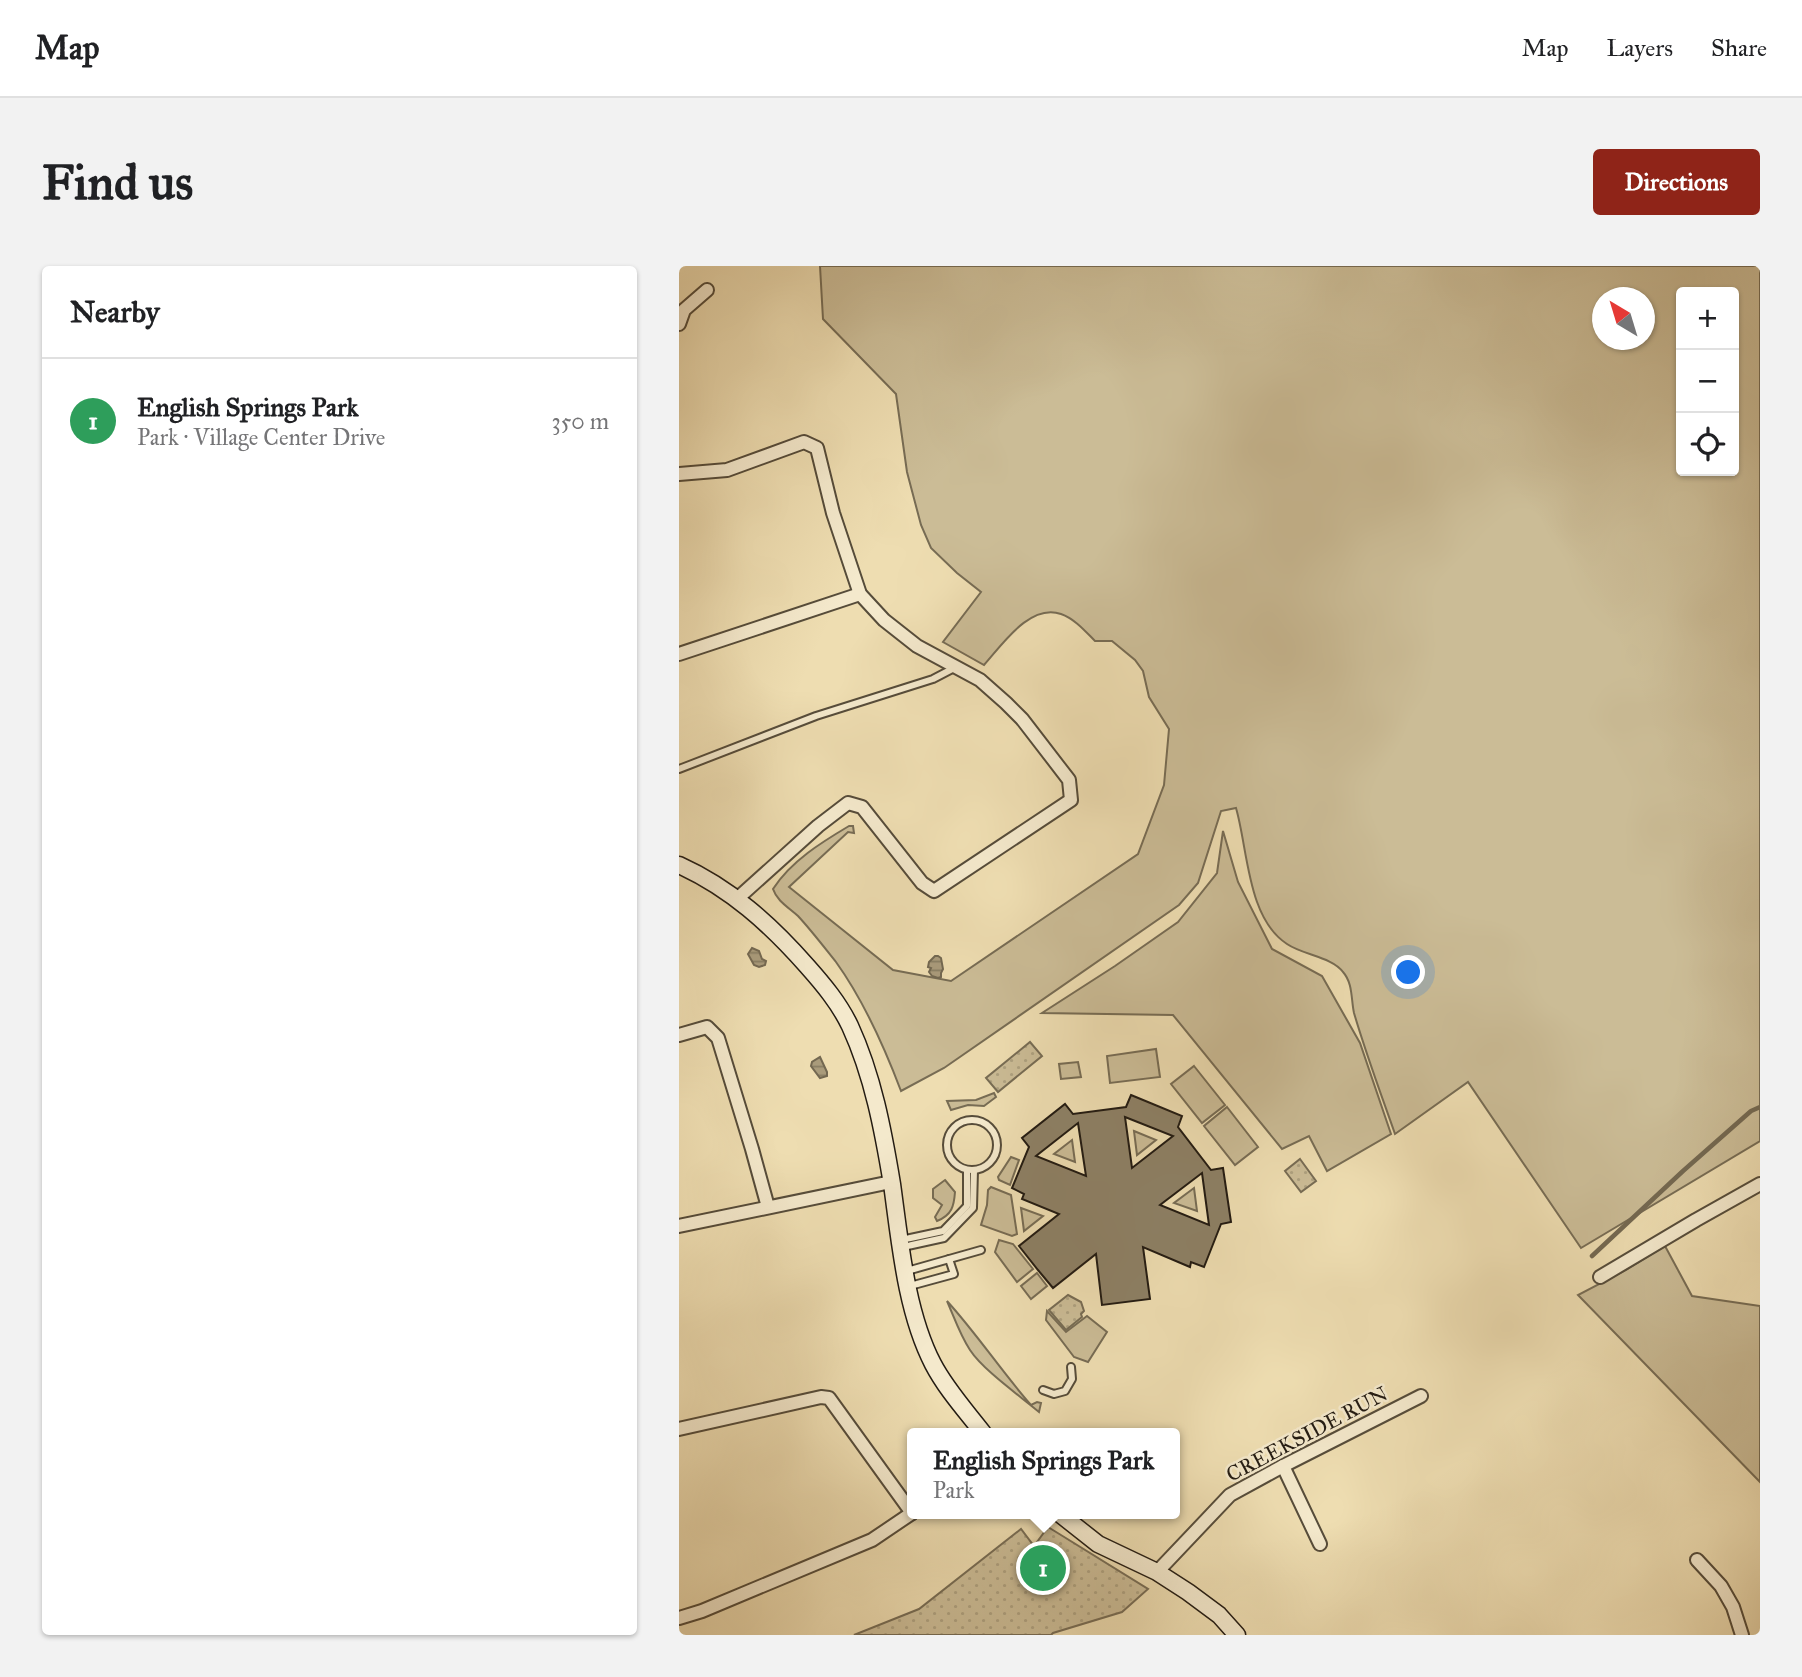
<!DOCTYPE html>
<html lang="en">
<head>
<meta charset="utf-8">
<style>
	:root { --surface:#fff; --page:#f2f2f2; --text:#202124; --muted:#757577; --line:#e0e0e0; --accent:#8f2418 }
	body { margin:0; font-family:"IM FELL Great Primer",serif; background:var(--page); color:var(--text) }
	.controls { position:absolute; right:21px; top:21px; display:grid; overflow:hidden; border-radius:7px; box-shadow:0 2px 5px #0004 }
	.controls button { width:63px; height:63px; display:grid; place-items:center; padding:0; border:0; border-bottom:2px solid var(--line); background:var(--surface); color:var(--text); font:35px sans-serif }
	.compass { position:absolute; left:913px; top:21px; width:63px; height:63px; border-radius:50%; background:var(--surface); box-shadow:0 2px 5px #0004; rotate:322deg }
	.you { position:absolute; left:730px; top:707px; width:24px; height:24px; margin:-18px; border:5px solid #fff; border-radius:50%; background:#1a73e8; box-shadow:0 0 0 10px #1a73e833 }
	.badge { display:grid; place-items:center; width:46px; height:46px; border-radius:50%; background:var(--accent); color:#fff; font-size:23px; font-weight:700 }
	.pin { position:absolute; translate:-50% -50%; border:4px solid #fff; box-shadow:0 2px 7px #0006 }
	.popup { position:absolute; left:228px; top:1162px; width:273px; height:91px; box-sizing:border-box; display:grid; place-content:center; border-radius:7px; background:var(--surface); filter:drop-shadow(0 2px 5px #0005); font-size:23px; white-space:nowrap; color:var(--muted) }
	.popup b { font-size:26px; color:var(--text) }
	.popup::after { content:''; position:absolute; left:50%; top:100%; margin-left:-14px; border:14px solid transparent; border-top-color:var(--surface) }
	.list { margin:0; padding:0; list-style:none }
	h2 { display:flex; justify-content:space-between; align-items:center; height:91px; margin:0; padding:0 28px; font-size:30px }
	h2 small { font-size:23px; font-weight:400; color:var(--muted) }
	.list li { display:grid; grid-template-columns:46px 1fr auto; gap:21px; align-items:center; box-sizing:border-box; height:126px; padding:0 28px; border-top:2px solid var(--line) }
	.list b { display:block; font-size:26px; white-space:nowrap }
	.list p { margin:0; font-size:23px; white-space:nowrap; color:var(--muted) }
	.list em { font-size:23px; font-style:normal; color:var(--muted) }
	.icon { flex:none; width:38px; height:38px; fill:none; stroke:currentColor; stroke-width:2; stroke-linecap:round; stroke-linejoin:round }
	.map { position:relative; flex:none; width:1081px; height:1369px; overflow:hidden; border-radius:7px }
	header { display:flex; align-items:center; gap:42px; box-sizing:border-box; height:98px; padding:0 35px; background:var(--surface); border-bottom:2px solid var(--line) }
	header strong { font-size:33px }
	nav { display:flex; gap:38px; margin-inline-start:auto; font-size:24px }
	.intro { display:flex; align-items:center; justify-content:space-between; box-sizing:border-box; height:168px; padding:0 42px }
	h1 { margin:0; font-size:49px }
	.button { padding:18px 32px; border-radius:7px; background:var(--accent); color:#fff; font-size:24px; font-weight:700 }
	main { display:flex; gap:42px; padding:0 42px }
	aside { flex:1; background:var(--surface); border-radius:7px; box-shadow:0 2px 5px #0004 }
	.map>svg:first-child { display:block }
	.grass { fill:#cbbc96; stroke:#776c54; stroke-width:2; fill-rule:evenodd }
	.park { fill:url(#park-dots); stroke:#776c54; stroke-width:2 }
	.water { fill:url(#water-rules); stroke:#736851; stroke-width:2 }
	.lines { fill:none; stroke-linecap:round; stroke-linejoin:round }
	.stream { stroke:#736851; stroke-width:4.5 }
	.building { fill:#8d8065; stroke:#231b12; stroke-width:2; fill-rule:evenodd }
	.lane-casing { stroke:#564c3a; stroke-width:10 }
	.street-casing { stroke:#564c3a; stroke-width:16 }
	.secondary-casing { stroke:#231b12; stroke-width:19 }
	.lane { stroke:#f4e9cc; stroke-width:6 }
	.street { stroke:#f4e9cc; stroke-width:12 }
	.secondary { stroke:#f4e9cc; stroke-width:16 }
	.labels { text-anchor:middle; stroke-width:5; stroke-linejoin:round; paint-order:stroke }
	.street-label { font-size:21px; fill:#231b12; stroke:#f4e9cc }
</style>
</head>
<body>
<header>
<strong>Map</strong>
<nav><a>Map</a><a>Layers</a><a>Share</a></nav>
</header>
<div class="intro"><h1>Find us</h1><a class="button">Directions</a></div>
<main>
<aside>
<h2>Nearby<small></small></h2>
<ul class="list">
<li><span class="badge" style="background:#2e9e5b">1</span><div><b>English Springs Park</b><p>Park · Village Center Drive</p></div><em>350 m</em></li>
</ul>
</aside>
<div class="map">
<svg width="1081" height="1369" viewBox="0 0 1081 1369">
	<defs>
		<pattern id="park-dots" width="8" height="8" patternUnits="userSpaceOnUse" patternTransform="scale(1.75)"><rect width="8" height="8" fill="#cbbc96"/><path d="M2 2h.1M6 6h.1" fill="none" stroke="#aea180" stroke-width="1.8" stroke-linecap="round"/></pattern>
		<pattern id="water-rules" width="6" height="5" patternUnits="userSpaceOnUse" patternTransform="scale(1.75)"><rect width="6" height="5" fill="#a99b7b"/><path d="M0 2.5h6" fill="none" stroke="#897e63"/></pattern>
	</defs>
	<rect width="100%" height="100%" fill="#eeddb1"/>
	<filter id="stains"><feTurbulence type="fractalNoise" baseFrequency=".00286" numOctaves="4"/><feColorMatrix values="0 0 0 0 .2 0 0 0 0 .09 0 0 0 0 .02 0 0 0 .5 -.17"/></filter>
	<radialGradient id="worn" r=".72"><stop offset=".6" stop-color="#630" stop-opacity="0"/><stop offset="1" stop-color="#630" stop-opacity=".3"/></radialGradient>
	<g class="grass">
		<path d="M141,0H1081V875L902,982L789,816L716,868C702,828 687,788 675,747C672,734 674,717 664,706C653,691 624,689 608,678C568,652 569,583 557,542L542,545L519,617L500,639L265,802L222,825C205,780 185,735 157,696C145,681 132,664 119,650C109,641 98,635 94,623C112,595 143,576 170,560H174L175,567L169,566L110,621L214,704L272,715L459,588L485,519L490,463L470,431L464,405L456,394L433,375H416C406,365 396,353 382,348C351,337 323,379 305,399L264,376L302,326L278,307L252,282L242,259L228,206L217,128L144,53ZM1002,26H1055V205H1002ZM924,32H966V74H924Z"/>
		<polygon points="544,565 559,616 593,683 643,710 681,777 712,868 648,905 630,870 603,883 494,749 363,747 436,700 499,656 538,607"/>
		<polygon points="477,783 481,811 431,817 428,790"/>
		<polygon points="399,796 402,811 382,813 380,798"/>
		<polygon points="515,800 546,839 523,857 492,818"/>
		<polygon points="315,827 317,831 305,840 289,839 272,844 268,835 297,834"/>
		<polygon points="548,841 579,881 556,899 525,860"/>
		<polygon points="455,865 477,874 458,889"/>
		<polygon points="393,874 396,896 375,888"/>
		<polygon points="332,891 340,894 331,919 320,914 319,911"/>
		<path d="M266,914L276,926C275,940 273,949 258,955L256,951L263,939L254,932V923Z"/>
		<polygon points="312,921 332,929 338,968 333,970 302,959 308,939 309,924"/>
		<polygon points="515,922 518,945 495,937"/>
		<polygon points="342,942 364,950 345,965"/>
		<polygon points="320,974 334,978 354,1003 338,1016 316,986"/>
		<polygon points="986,980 1013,1030 1081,1040 1081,1216 899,1029 947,1004"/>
		<polygon points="358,1007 368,1020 352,1033 342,1020"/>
		<path d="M268,1035C298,1068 323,1106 352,1139L358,1136L362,1137L360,1146C341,1130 304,1104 291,1084C281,1069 275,1051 268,1035Z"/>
		<polygon points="368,1045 387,1066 408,1050 428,1066 409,1096 395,1091 367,1054"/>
	</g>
	<g class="park">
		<polygon points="351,776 363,790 319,826 307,812"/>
		<polygon points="621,893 637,915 622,926 606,905"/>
		<polygon points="389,1029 402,1036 405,1045 402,1048 403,1051 387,1064 370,1044"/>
		<polygon points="369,1261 469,1323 443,1346 374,1367 372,1369 175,1369 240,1343 342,1263 355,1280"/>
	</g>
	<g class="water">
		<polygon points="73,682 80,685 83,693 87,695 86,699 80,701 75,699 69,688"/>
		<polygon points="256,690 259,690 262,692 264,703 262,707 262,711 259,712 253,710 250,706 252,702 249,701 250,696"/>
		<polygon points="141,791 148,806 148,810 141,812 132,800 133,796"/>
	</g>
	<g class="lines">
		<polyline class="stream" points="913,990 1004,905 1072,845 1081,841"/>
	</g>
	<path class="building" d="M452,829L503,850L499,861L532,904L544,902L552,956L542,958L525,1001L512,996L511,1001L464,981L471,1033L423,1039L417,988L374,1022L359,1004L340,980L380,948L343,933L345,928L333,922L350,881L343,872L386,838L394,848L447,841ZM446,851L494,870L453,902ZM399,857L407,910L357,890ZM523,907L530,959L481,939Z"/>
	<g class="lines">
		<g class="lane-casing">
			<g id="lane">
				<polyline points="0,503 137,450 254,413 277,401"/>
				<circle cx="293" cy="879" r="25"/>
				<polyline points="222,974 264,965 288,940 288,904"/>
				<polyline points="224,981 265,972 294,942 295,904"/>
				<polyline points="228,1005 302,984"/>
				<polyline points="231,1020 275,1008 270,993"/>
				<polyline points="364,1124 375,1128 386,1125 393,1113 392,1101"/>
			</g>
		</g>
		<g class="street-casing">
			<g id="street">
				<polyline points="0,58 5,44 28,24"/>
				<polyline points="0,208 48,204 125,176 138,182 154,247 181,328 205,354 238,380 301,414 327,437 343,453 390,514 392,534 255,625 243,617 183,541 169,537 139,560 59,632"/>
				<polyline points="0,388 181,328"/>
				<polyline points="0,769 28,761 39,772 73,883 89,941"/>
				<polyline points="0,960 212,916"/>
				<polyline points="921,1011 1017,954 1081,918"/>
				<polyline points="0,1163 142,1131 150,1132 233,1247"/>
				<polyline points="604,1200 641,1278"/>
				<polyline points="1018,1294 1042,1320 1054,1341 1063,1369"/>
				<polyline points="478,1306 551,1229 604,1200 742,1130"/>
				<polyline points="0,1352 23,1345 193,1274 233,1247"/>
			</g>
		</g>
		<g class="secondary-casing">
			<g id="secondary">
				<path d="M0,599C51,622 91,658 128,700C144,718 160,737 171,760C194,810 204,864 213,918C221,976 227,1046 254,1098C267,1123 287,1145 304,1167"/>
				<polyline points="381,1248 419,1278 478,1306 509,1326 540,1349 558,1369"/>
			</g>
		</g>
		<use href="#lane" class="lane"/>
		<use href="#street" class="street"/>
		<use href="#secondary" class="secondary"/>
	</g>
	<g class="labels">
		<g class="street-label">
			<text transform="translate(628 1168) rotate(-28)" y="7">CREEKSIDE RUN</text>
		</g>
	</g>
	<rect width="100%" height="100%" filter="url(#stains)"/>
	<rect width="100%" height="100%" fill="url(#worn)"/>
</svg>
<div class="controls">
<button>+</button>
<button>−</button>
<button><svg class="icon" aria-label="locate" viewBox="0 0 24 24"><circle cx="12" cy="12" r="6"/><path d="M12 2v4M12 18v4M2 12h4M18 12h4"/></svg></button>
</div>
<svg class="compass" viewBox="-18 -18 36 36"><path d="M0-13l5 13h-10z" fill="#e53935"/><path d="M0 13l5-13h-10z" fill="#757577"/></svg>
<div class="you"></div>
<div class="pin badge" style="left:364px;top:1302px;background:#2e9e5b">1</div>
<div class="popup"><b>English Springs Park</b>Park</div>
</div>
</main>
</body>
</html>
